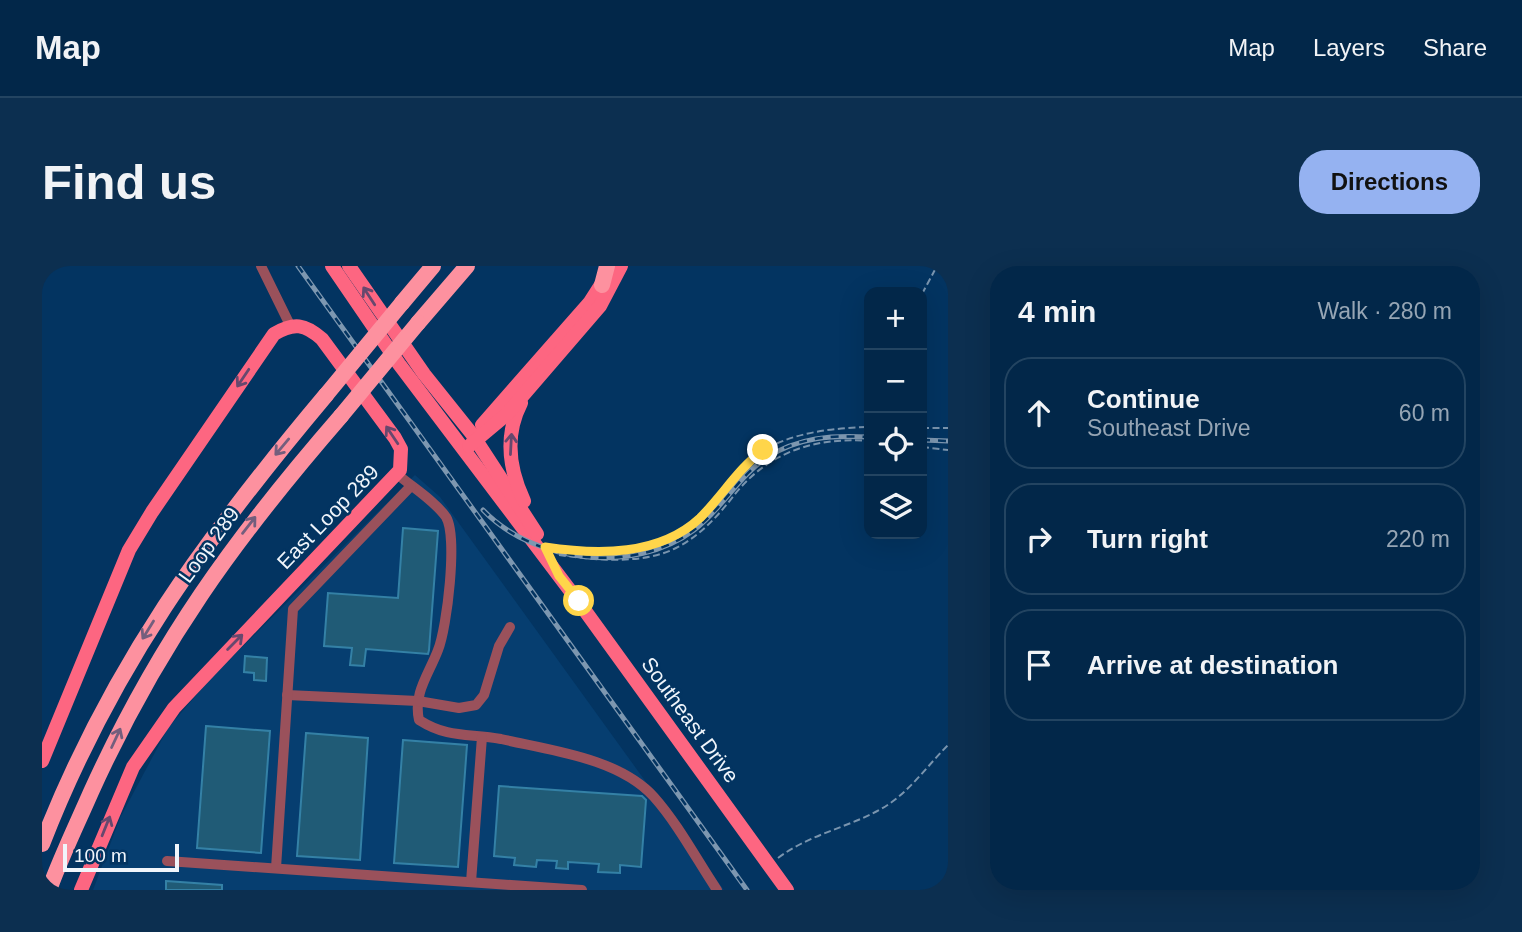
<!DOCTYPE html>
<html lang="en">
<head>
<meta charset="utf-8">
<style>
	:root { --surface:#022749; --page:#0c2f50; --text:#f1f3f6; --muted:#96a5b4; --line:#234461; --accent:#95b2f1 }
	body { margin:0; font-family:Helvetica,sans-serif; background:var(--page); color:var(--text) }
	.controls { position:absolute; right:21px; top:21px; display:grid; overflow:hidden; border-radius:14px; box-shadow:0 7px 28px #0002 }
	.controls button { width:63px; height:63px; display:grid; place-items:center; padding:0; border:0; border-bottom:2px solid var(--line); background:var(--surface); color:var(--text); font:35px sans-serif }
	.scale { position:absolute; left:21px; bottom:18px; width:116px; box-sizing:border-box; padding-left:7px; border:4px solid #f0f5fb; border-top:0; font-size:19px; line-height:24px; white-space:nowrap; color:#f0f5fb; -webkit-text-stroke:5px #033461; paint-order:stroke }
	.stop { position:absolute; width:21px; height:21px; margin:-16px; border:5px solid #ffd54a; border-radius:50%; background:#fff }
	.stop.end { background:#ffd54a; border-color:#fff; box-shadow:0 2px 7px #0008 }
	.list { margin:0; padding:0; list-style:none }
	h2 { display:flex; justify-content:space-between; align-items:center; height:91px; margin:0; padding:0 28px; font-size:30px }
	h2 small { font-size:23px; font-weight:400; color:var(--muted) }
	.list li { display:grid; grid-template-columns:46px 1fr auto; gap:21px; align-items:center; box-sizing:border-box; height:112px; margin:0 14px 14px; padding:0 14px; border:2px solid var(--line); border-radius:28px }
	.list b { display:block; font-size:26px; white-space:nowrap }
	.list p { margin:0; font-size:23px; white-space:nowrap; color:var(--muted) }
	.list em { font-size:23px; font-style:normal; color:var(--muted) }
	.icon { flex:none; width:38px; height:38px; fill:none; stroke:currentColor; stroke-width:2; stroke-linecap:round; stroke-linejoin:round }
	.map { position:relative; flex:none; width:906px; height:624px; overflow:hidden; border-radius:28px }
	header { display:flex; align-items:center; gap:42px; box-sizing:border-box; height:98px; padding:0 35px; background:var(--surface); border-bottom:2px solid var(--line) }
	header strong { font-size:33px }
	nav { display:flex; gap:38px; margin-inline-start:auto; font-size:24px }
	.intro { display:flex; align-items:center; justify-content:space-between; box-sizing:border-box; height:168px; padding:0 42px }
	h1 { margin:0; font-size:49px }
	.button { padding:18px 32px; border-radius:28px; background:var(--accent); color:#111; font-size:24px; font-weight:700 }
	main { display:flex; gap:42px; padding:0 42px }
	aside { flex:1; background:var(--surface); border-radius:28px; box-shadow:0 7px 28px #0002 }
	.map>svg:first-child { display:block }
	.built { fill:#063e70 }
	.building { fill:#205b76; stroke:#3481a6; stroke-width:2 }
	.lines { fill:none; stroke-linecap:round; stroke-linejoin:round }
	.path { stroke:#7994ae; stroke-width:2; stroke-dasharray:7 3.5; stroke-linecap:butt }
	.minor { stroke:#9a515b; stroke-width:10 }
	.major { stroke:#fd6681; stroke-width:14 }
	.highway { stroke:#fd919f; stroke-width:16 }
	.rail-casing { stroke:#7d97b0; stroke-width:5 }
	.rail { stroke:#033461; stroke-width:2.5; stroke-dasharray:8; stroke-linecap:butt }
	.highway-bridge { stroke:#fd919f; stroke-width:16 }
	.oneway { stroke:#67486e }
	.oneway2 { stroke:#745e7d }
	.route { stroke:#ffd54a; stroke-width:9 }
	.labels { text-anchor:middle; stroke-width:5; stroke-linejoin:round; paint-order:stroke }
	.street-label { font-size:21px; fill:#f0f5fb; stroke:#033461 }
</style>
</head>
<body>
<header>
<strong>Map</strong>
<nav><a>Map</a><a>Layers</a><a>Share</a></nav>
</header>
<div class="intro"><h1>Find us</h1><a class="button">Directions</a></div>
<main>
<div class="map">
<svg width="906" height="624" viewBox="0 0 906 624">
	<rect width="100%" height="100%" fill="#033461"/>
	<polygon class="built" points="373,209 398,231 682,624 51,624 78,552 126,462 169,412"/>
	<g class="building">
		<polygon points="361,262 396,265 387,384 386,388 324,383 322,400 308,399 310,382 282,380 286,327 356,332"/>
		<polygon points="203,390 225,392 224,415 212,414 212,407 202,406"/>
		<polygon points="164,460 228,465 219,587 155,582"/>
		<polygon points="264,467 326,472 318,594 255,590"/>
		<polygon points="361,474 425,479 416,601 352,597"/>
		<polygon points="457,520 600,530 604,534 599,601 578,599 578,607 556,606 557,598 526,596 526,603 514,602 515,595 495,594 494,601 472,599 473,592 452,590"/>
		<polygon points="124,615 180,619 180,624 124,624"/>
	</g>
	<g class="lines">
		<g class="path">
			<polyline points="880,28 895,0"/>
			<polyline points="880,162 906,162"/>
			<polyline points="880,181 906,184"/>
			<path d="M511,282C573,292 629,285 672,236C687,219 700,198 719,186C750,166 792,162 827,161"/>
			<path d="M517,289C553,294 600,299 634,282C658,270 677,249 693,228C728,185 774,171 827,175"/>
			<path d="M736,592C768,568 805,562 839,543C866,528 885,500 906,479"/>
		</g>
		<g class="minor">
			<polyline points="219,0 248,59"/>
			<path d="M355,208C370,221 393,235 404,251C416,270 405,362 396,384C387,408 371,427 377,454C407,473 427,467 459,473C507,484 577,492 612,531C636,558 655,594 675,624"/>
			<polyline points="245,429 376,435 417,442 434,439 442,429 457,380 468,361"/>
			<polyline points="125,595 540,624"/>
			<polyline points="234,602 251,343 369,220"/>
			<polyline points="429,616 440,471"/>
		</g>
		<g class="major">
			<polyline points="290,0 357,98 536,335 745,624"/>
			<polyline points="307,0 382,108 430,168 495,268"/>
			<path d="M479,137C462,170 467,203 482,235"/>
			<polyline points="440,159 548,36 564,11"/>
			<polyline points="427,180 465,148 558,40 579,0"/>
			<path d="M0,495L87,284L110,246L232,68C252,56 263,58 280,73L353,172L359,183L358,204L132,442L91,501L39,624"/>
		</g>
		<g class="highway">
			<polyline points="560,19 565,0"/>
			<polyline points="360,37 391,0"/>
			<polyline points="376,57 425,0"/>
			<path d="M0,578C69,401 163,273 284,129"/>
			<path d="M7,624C19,591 35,558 49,526C116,378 193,272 299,150"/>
		</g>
		<g class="rail-casing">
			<g id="rail">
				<polyline points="256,0 705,624"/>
				<polyline points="880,174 906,175"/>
				<path d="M441,244C492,297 592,309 652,264C680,243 696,211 724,192C756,171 790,169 827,171"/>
			</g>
		</g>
		<use href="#rail" class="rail"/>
		<g class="highway-bridge">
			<polyline points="284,129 360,37"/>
			<polyline points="299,150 376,57"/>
		</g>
	</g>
	<defs><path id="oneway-shaft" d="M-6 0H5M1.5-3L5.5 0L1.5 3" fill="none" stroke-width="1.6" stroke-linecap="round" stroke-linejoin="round" transform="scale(1.75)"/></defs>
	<g class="oneway">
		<use href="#oneway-shaft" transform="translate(327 30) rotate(-123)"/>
		<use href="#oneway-shaft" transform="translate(201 112) rotate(124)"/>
		<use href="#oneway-shaft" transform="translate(350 169) rotate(-124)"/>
		<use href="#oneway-shaft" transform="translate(469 178) rotate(-87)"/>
		<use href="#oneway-shaft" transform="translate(193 376) rotate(-45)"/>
		<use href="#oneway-shaft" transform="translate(64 560) rotate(-68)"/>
	</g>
	<g class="oneway2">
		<use href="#oneway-shaft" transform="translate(240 181) rotate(130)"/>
		<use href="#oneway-shaft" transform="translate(207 259) rotate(-52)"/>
		<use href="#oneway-shaft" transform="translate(106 364) rotate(122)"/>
		<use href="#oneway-shaft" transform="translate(74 472) rotate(-65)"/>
	</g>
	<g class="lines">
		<path class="route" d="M537,335L517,310L503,281C556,289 617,290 658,252C680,230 696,203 721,184"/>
	</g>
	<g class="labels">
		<g class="street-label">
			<text transform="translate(286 251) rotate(-46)" y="7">East Loop 289</text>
			<text transform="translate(167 279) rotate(-54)" y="7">Loop 289</text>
			<text transform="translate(648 454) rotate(54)" y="7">Southeast Drive</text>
		</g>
	</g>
</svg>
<div class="controls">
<button>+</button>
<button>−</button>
<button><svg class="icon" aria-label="locate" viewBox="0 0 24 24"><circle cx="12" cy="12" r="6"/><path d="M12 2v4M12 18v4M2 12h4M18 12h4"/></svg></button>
<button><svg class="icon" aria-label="layers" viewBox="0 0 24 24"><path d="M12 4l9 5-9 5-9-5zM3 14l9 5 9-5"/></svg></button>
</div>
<div class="scale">100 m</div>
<div class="stop" style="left:537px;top:335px"></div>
<div class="stop end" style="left:721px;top:184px"></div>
</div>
<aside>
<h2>4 min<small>Walk · 280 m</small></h2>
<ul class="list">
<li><svg class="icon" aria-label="ahead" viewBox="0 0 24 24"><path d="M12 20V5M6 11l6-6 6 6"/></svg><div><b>Continue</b><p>Southeast Drive</p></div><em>60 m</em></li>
<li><svg class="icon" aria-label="right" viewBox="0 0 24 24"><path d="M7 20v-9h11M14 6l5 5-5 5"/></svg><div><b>Turn right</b></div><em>220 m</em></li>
<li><svg class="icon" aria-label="arrive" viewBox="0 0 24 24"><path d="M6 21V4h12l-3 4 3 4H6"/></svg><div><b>Arrive at destination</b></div></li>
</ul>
</aside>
</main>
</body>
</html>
